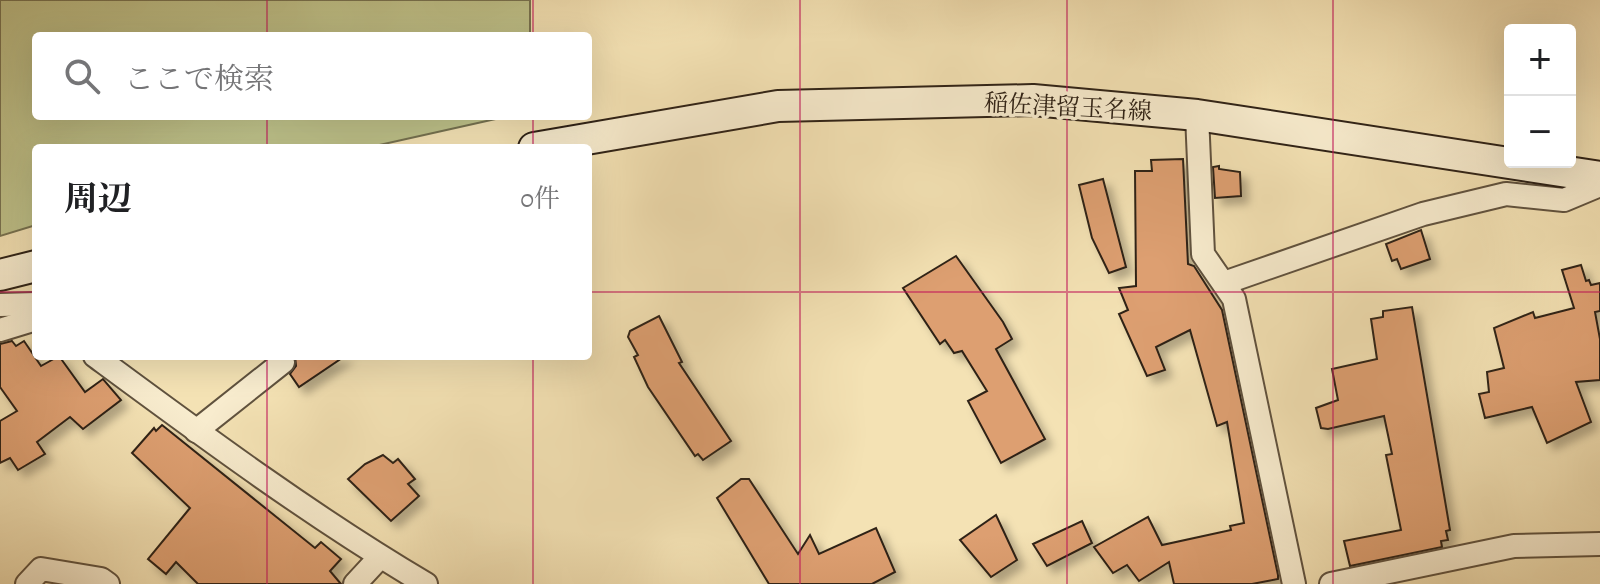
<!DOCTYPE html>
<html lang="ja">
<head>
<meta charset="utf-8">
<style>
	:root { --surface:#fff; --page:#f6f6f6; --text:#202124; --muted:#757577; --line:#e0e0e0 }
	body { margin:0; font-family:Alegreya,"Noto Serif JP",serif; background:var(--page); color:var(--text) }
	.controls { position:absolute; right:24px; top:24px; display:grid; overflow:hidden; border-radius:8px; box-shadow:0 8px 32px #0002 }
	.controls button { width:72px; height:72px; display:grid; place-items:center; padding:0; border:0; border-bottom:2px solid var(--line); background:var(--surface); color:var(--text); font:40px sans-serif }
	.list { margin:0; padding:0; list-style:none }
	h2 { display:flex; justify-content:space-between; align-items:center; height:104px; margin:0; padding:0 32px; font-size:34px }
	h2 small { font-size:26px; font-weight:400; color:var(--muted) }
	.icon { flex:none; width:44px; height:44px; fill:none; stroke:currentColor; stroke-width:2; stroke-linecap:round; stroke-linejoin:round }
	.map { position:relative; flex:none; width:1600px; height:584px; overflow:hidden }
	.search { position:absolute; background:var(--surface); box-shadow:0 8px 32px #0002; left:32px; top:32px; width:560px; height:88px; display:flex; align-items:center; gap:20px; box-sizing:border-box; padding:0 28px; border-radius:8px; color:var(--muted); font-size:30px }
	.panel { position:absolute; background:var(--surface); box-shadow:0 8px 32px #0002; left:32px; top:144px; width:560px; height:216px; border-radius:8px }
	.map>svg:first-child { display:block }
	.green { fill:#bfc28a; stroke:#777250; stroke-width:2 }
	.building { fill:#dd9f71; stroke:#2f2216; stroke-width:2; filter:url(#shadow) }
	.lines { fill:none; stroke-linecap:round; stroke-linejoin:round }
	.minor-casing { stroke:#60523e; stroke-width:26 }
	.secondary-casing { stroke:#2f2216; stroke-width:34 }
	.minor { stroke:#f8ecce; stroke-width:22 }
	.secondary { stroke:#f8ecce; stroke-width:30 }
	.grid { fill:none; stroke:#c2185b; stroke-width:2; stroke-opacity:0.55 }
	.labels { text-anchor:middle; stroke-width:7; stroke-linejoin:round; paint-order:stroke }
	.street-label { font-size:24px; fill:#2f2216; stroke:#f8ecce }
</style>
</head>
<body>
<div class="map">
<svg width="1600" height="584" viewBox="0 0 1600 584">
	<defs>
		<filter id="shadow"><feDropShadow dx="7" dy="7" stdDeviation="4" flood-color="#0004"/></filter>
	</defs>
	<rect width="100%" height="100%" fill="#f4e2b4"/>
	<filter id="stains"><feTurbulence type="fractalNoise" baseFrequency=".0025" numOctaves="4"/><feColorMatrix values="0 0 0 0 .2 0 0 0 0 .09 0 0 0 0 .02 0 0 0 .5 -.17"/></filter>
	<radialGradient id="worn" r=".72"><stop offset=".6" stop-color="#630" stop-opacity="0"/><stop offset="1" stop-color="#630" stop-opacity=".3"/></radialGradient>
	<polygon class="green" points="0,0 530,0 530,36 36,36 36,116 509,116 366,148 36,148 36,225 0,236"/>
	<g class="building">
		<polygon points="1183,159 1188,264 1194,266 1222,310 1278,575 1278,579 1252,584 1174,584 1169,562 1139,581 1127,565 1113,573 1094,547 1148,517 1162,545 1231,530 1230,526 1244,523 1227,422 1217,426 1190,330 1156,347 1165,370 1147,376 1119,314 1128,310 1119,288 1136,286 1135,171 1152,171 1151,160"/>
		<polygon points="1219,166 1219,169 1240,172 1241,196 1215,198 1213,167"/>
		<polygon points="1103,179 1126,267 1109,273 1092,238 1079,185"/>
		<polygon points="1421,230 1430,259 1401,269 1397,259 1392,261 1386,244"/>
		<polygon points="956,256 1003,322 1012,339 996,349 1045,439 1001,463 968,401 987,391 962,351 954,353 945,340 940,344 903,288"/>
		<polygon points="1581,265 1586,281 1589,280 1591,285 1600,283 1600,311 1595,312 1600,339 1600,380 1576,382 1591,422 1547,443 1532,407 1485,418 1479,394 1489,392 1487,372 1504,368 1494,328 1533,312 1535,318 1574,308 1562,270"/>
		<polygon points="1412,307 1450,530 1446,531 1448,540 1441,541 1442,547 1350,566 1344,541 1401,530 1386,455 1392,454 1384,416 1328,429 1321,428 1316,408 1338,400 1332,369 1377,359 1371,319 1383,317 1383,311"/>
		<polygon points="659,316 682,362 679,363 731,441 703,460 698,454 695,456 648,387 634,357 638,355 628,337 630,331"/>
		<polygon points="12,341 16,346 24,341 41,366 59,356 85,392 103,379 121,400 83,429 70,417 37,442 45,454 18,470 10,458 0,463 0,421 17,411 0,387 0,344"/>
		<polygon points="295,356 345,356 299,387 290,374 296,366"/>
		<polygon points="162,425 315,548 321,542 341,559 330,571 341,584 198,584 176,562 166,574 148,559 190,508 132,453 154,428 156,431"/>
		<polygon points="383,455 393,463 398,459 415,479 408,484 419,496 391,521 348,479 365,464"/>
		<polygon points="741,479 749,479 798,554 810,535 819,554 876,528 895,572 872,584 769,584 717,498"/>
		<polygon points="996,515 1017,560 991,577 960,540"/>
		<polygon points="1082,521 1092,543 1047,566 1033,544"/>
	</g>
	<g class="lines">
		<g class="minor-casing">
			<g id="minor">
				<polyline points="1197,115 1203,254 1234,299 1294,584"/>
				<polyline points="1224,283 1423,214 1506,194 1564,200 1600,185"/>
				<polyline points="0,305 36,304"/>
				<polyline points="0,330 36,319"/>
				<path d="M95,356C202,435 311,516 426,584"/>
				<polyline points="196,431 283,362"/>
				<polyline points="27,584 41,569 101,579 108,584"/>
				<polyline points="355,584 380,557"/>
				<polyline points="1331,584 1514,546 1600,544"/>
			</g>
		</g>
		<g class="secondary-casing">
			<g id="secondary">
				<polyline points="534,148 778,106 1033,100 1197,115 1600,177"/>
				<polyline points="0,275 36,266"/>
			</g>
		</g>
		<use href="#minor" class="minor"/>
		<use href="#secondary" class="secondary"/>
	</g>
	<path class="grid" d="M267,0V36M533,0V36M800,0V584M1067,0V584M1333,0V584M267,116V148M533,116V148M0,292H36M588,292H1600M267,356V584M533,356V584"/>
	<g class="labels">
		<g class="street-label">
			<text transform="translate(1068 107) rotate(3)" y="8">稲佐津留玉名線</text>
		</g>
	</g>
	<rect width="100%" height="100%" filter="url(#stains)"/>
	<rect width="100%" height="100%" fill="url(#worn)"/>
</svg>
<div class="controls">
<button>+</button>
<button>−</button>
</div>
<div class="search"><svg class="icon" aria-label="search" viewBox="0 0 24 24"><circle cx="10" cy="10" r="6"/><path d="M15 15l6 6"/></svg>ここで検索</div>
<section class="panel">
<h2>周辺<small>0件</small></h2>
<ul class="list">
</ul>
</section>
</div>
</body>
</html>
